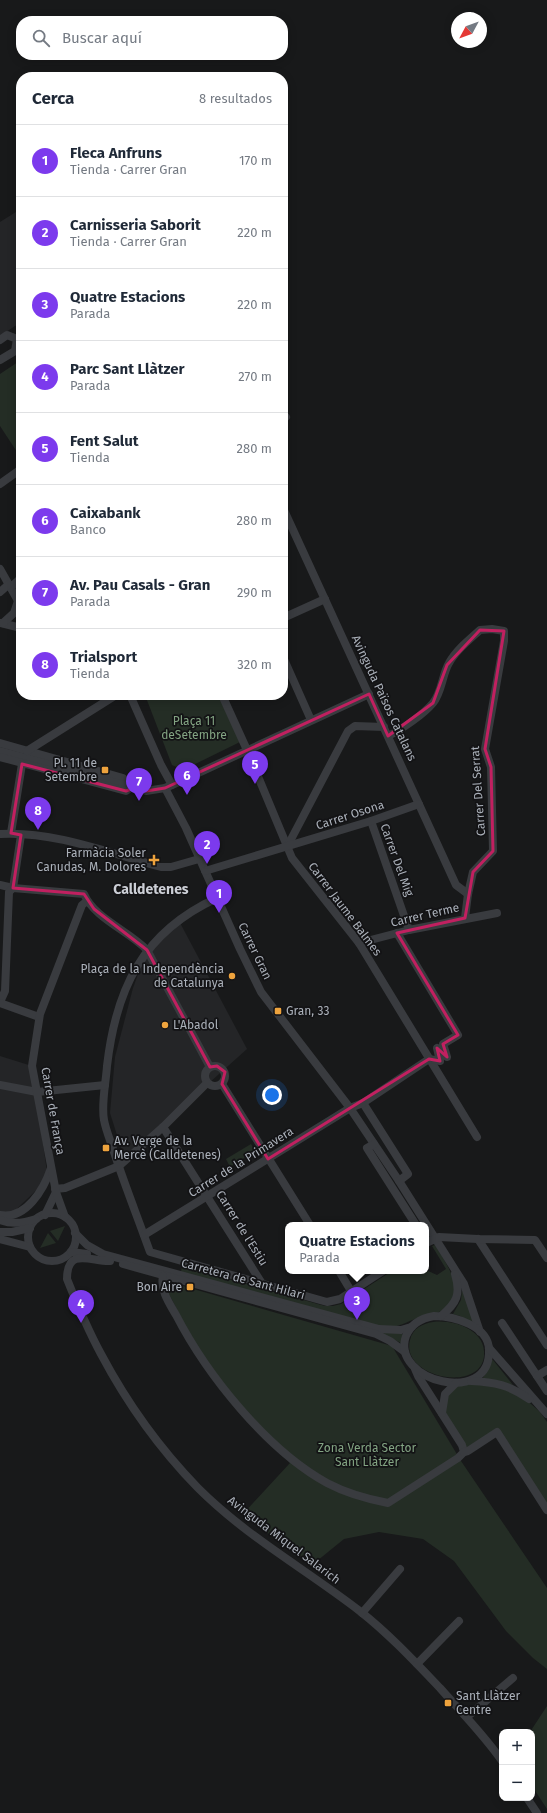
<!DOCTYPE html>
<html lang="es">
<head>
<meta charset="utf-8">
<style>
	:root { --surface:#fff; --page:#f2f2f3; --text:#1f2937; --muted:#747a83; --line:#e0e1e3; --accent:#7c3aed }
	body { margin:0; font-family:"Fira Sans",sans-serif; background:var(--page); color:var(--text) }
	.controls { position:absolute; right:12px; bottom:12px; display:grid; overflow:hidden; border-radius:8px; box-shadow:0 2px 10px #0003 }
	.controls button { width:36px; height:36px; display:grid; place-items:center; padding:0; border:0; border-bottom:1px solid var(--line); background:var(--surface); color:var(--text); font:20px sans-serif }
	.compass { position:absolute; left:451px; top:12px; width:36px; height:36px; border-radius:50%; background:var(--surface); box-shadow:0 2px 10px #0003; rotate:229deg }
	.you { position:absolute; left:272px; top:1095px; width:14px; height:14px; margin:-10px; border:3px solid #fff; border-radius:50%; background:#1a73e8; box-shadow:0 0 0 6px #1a73e833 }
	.badge { display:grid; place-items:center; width:26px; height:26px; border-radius:50%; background:var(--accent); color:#fff; font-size:13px; font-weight:700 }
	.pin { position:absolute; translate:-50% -33px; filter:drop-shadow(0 1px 2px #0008) }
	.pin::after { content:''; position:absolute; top:21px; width:14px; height:12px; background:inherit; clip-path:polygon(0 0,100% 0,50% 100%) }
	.popup { position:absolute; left:285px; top:1222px; width:144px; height:52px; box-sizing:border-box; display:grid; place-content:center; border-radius:8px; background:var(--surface); filter:drop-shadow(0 1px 3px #0005); font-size:13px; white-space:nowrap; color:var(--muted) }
	.popup b { font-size:15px; color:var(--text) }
	.popup::after { content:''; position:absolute; left:50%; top:100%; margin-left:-8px; border:8px solid transparent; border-top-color:var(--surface) }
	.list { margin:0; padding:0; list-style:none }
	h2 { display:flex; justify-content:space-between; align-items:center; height:52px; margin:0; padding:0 16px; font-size:17px }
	h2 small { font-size:13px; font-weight:400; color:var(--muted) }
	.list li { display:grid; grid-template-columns:26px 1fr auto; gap:12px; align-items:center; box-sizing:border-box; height:72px; padding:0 16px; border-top:1px solid var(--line) }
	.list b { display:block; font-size:15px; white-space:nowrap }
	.list p { margin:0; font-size:13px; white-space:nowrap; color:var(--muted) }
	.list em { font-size:13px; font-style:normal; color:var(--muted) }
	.icon { flex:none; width:22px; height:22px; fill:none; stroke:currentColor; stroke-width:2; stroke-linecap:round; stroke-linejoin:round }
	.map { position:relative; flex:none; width:547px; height:1813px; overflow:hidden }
	.search { position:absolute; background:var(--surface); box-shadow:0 2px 10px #0003; left:16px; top:16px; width:272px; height:44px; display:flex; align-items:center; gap:10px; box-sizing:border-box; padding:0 14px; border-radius:16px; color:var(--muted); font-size:15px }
	.panel { position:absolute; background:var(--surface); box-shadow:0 2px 10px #0003; left:16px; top:72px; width:272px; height:628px; border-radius:16px }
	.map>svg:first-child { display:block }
	.built { fill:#242527 }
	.green { fill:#242d25 }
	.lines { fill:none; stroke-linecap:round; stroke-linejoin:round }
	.minor { stroke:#393b3f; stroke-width:8 }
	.marked { fill:none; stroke:#c12060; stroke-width:3; stroke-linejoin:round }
	.poi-dot { fill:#eea33d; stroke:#131315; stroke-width:1.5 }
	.labels { text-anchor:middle; stroke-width:3.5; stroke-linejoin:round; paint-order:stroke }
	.street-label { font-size:12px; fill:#abb1ba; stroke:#131315 }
	.park-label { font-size:12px; fill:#83a483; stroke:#131315 }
	.poi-label { font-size:12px; fill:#abb1ba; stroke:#131315; text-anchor:end }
	.quarter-label { font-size:14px; font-weight:bold; fill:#cccfd6; stroke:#131315 }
</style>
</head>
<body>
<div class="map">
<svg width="547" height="1813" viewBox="0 0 547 1813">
	<rect width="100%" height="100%" fill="#18191a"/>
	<g class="built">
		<polygon points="16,212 21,220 21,322 0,336 0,222"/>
		<polygon points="178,919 247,1049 134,1150 123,1154 110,1113 115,1057 133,988 147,950"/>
		<polygon points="0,1056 32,1066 48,1179 3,1222 0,1221"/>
	</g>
	<g class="green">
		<polygon points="21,360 21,458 0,426 0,374"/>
		<polygon points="145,695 218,695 240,742 183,770 172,765"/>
		<polygon points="251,1144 255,1151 230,1167 226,1159"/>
		<polygon points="65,1226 58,1241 50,1231"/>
		<polygon points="48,1233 56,1243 40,1248"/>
		<path d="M435,1245C447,1264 471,1298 439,1312C432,1315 424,1315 418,1318C406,1322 399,1327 386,1328L181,1272L182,1266L325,1306H333L341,1304L392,1271L426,1270L437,1275L446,1269L432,1246Z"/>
		<polygon points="169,1282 392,1346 461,1461 547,1588 547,1669 533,1658 506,1631 454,1561 423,1539 379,1532 344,1539 312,1565 242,1515 290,1463 205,1364 168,1292"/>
		<polygon points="462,1290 474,1321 472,1322 460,1316 453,1314 461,1300"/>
		<path d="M433,1322C453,1319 487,1330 484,1356C480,1394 400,1377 410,1340C413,1328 422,1324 433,1322Z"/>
		<polygon points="372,1329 401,1333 403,1335 401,1343"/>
		<polygon points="492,1360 493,1360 513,1385 483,1378"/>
		<path d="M471,1381L514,1389L540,1412L547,1422V1510L497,1432L468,1451L442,1413C446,1392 448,1385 471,1381Z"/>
		<polygon points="547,1706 547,1809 532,1786 532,1732 530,1732"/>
	</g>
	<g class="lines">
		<g class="minor">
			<polyline points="0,340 7,335 17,339 15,351 0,360"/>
			<polyline points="283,419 286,417"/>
			<polyline points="0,484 21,469"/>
			<polyline points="283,508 456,885 468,894"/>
			<polyline points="0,569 21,606"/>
			<polyline points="11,587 21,578"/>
			<polyline points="0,592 8,585"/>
			<polyline points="283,618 325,599"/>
			<polyline points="1,623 21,628"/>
			<polyline points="3,623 14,613 18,601"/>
			<polyline points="283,657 311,720"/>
			<polyline points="130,695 161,765 172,785"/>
			<polyline points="222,695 247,750 292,858 359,943 477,1137"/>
			<path d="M388,736C401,730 424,714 433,703C442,692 442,675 449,663C456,650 469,640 480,630L492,629L504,631V641L485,749L491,767L493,851L473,872L468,894L465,918"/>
			<polyline points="0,743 123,778 130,786"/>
			<polyline points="0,751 146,791 165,788 181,781 369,694"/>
			<polyline points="27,751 116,695"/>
			<polyline points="0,757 126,791 132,787"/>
			<polyline points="165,788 186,828 240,949 261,992 350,1108 399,1181 464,1284 480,1332"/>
			<polyline points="371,821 409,930"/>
			<polyline points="11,833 22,764"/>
			<path d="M0,834C55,831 109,853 161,867H171L199,859"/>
			<polyline points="287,847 348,731 355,726 384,727"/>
			<polyline points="205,871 371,821 419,804"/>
			<path d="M0,885L13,888L84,894C94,918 129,931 147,950L210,1067"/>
			<path d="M217,898C143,932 116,988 107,1066C106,1082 101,1104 104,1120C106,1131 111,1142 114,1152C125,1186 138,1218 150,1252L327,1302L340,1299L383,1271"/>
			<polyline points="397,933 458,1035 443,1044 447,1057 437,1048 440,1061 429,1059"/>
			<polyline points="359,943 409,930 497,913"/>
			<polyline points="0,1002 5,991 9,892 13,888 21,835"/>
			<polyline points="0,1003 39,1017"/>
			<circle cx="215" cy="1076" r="10"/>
			<polyline points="222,1084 310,1225"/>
			<polyline points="0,1085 37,1092 105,1085"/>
			<polyline points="363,1103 408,1174 399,1181"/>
			<polyline points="163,1127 261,1282"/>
			<polyline points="374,1144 367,1148 416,1225"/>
			<polyline points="55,1189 65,1188 119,1166 163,1127 207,1083"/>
			<circle cx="52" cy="1237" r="24"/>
			<path d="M0,1215C26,1220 44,1189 51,1168"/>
			<polyline points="45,1215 56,1192"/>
			<polyline points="65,1217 56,1192 32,1066 40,1014 82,905 87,901"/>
			<path d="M0,1220C12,1225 24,1223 36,1219"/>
			<polyline points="0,1232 12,1232 30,1228"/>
			<polyline points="75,1233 87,1245 103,1254 379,1329 401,1330 411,1327"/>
			<polyline points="144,1235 350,1108 363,1103 429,1059"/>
			<polyline points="0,1239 30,1247"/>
			<polyline points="478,1239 547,1345"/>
			<polyline points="426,1243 439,1237 478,1239 535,1240 547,1258"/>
			<polyline points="71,1252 87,1254"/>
			<path d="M110,1261C92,1262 67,1246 67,1279C77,1304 88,1330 101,1354C127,1403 159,1448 198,1488C247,1537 307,1570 361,1612C390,1635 415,1662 440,1688C461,1712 484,1735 502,1761"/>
			<polyline points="123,1264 376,1334 390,1341 405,1352"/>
			<polyline points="339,1271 351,1291"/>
			<path d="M163,1276C160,1290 169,1303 176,1315C207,1375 267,1450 327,1483C346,1493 367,1499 388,1503L458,1458L464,1452L462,1445L418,1376L415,1369"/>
			<path d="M434,1316C454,1316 489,1326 489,1350C491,1407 390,1381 406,1336C411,1324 422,1318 434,1316Z"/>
			<path d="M441,1316C457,1303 461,1294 455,1274"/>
			<polyline points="502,1323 547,1391"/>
			<polyline points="489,1348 547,1414"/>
			<polyline points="537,1376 547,1370"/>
			<path d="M471,1381C495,1382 509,1385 529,1399"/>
			<polyline points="442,1413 445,1394 456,1383"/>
			<polyline points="464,1452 468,1451 497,1432 547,1510"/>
			<polyline points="362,1613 400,1569"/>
			<polyline points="417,1664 459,1621"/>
			<polyline points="467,1717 513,1678"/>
			<polyline points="527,1798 537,1813"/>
		</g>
	</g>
	<path class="marked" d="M480,630L504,631L485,749L491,767L493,851L473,872L465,918L397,933L458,1035L443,1044L447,1057L437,1048L440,1061L429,1059L268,1159L222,1084L225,1072L217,1066L210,1067L147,950L94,909L84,894L13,888L21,835L11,833L22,764L126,791L134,788L146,791L165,788L369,694L388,736L433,703L447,665Z"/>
	<g class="poi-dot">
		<rect x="101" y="766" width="8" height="8" rx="2"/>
		<path d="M152 854h4v4h4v4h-4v4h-4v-4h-4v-4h4z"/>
		<circle cx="232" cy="976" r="4"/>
		<rect x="274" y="1007" width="8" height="8" rx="2"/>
		<circle cx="165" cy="1025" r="4"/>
		<rect x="102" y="1144" width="8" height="8" rx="2"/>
		<rect x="186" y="1283" width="8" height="8" rx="2"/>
		<rect x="444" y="1699" width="8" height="8" rx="2"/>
	</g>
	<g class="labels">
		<g class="street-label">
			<text transform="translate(384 698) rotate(65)" y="4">Avinguda Països Catalans</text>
			<text transform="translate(478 791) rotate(-94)" y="4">Carrer Del Serrat</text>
			<text transform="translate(350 815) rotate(-18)" y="4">Carrer Osona</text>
			<text transform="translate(397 860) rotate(70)" y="4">Carrer Del Mig</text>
			<text transform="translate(345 909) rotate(53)" y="4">Carrer Jaume Balmes</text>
			<text transform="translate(425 915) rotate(-13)" y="4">Carrer Terme</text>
			<text transform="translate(255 951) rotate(64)" y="4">Carrer Gran</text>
			<text transform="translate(53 1111) rotate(80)" y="4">Carrer de França</text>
			<text transform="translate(241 1162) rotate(-32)" y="4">Carrer de la Primavera</text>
			<text transform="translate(242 1228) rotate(58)" y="4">Carrer de l'Estiu</text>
			<text transform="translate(243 1279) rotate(15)" y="4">Carretera de Sant Hilari</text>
			<text transform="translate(284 1540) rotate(37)" y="4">Avinguda Miquel Salarich</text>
		</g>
		<g class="park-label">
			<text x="194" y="725">Plaça 11<tspan x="194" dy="14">deSetembre</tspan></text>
			<text x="367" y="1452">Zona Verda Sector<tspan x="367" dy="14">Sant Llàtzer</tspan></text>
		</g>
		<g class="poi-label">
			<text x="97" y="767">Pl. 11 de<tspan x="97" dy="14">Setembre</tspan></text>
			<text x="146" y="857">Farmàcia Soler<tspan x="146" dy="14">Canudas, M. Dolores</tspan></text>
			<text x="224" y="973">Plaça de la Independència<tspan x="224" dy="14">de Catalunya</tspan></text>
			<text x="286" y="1015" text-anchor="start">Gran, 33</text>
			<text x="173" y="1029" text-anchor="start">L'Abadol</text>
			<text x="114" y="1145" text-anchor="start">Av. Verge de la<tspan x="114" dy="14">Mercè (Calldetenes)</tspan></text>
			<text x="182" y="1291">Bon Aire</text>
			<text x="456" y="1700" text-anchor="start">Sant Llàtzer<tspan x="456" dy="14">Centre</tspan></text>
		</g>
		<g class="quarter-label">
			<text x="151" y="894">Calldetenes</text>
		</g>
	</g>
</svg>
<div class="controls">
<button>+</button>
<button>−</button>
</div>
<svg class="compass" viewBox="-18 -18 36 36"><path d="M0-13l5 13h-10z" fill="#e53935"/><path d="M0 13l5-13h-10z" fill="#747a83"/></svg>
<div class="you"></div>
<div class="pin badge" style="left:219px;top:913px">1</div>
<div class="pin badge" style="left:207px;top:864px">2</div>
<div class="pin badge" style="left:357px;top:1320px">3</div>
<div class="popup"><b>Quatre Estacions</b>Parada</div>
<div class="pin badge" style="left:81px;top:1323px">4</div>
<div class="pin badge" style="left:255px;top:784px">5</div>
<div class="pin badge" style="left:187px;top:795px">6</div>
<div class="pin badge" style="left:139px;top:801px">7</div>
<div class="pin badge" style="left:38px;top:830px">8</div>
<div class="search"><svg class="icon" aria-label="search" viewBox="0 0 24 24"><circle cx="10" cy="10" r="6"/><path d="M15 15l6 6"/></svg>Buscar aquí</div>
<section class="panel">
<h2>Cerca<small>8 resultados</small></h2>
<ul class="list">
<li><span class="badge">1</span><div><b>Fleca Anfruns</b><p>Tienda · Carrer Gran</p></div><em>170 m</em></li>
<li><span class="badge">2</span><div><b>Carnisseria Saborit</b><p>Tienda · Carrer Gran</p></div><em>220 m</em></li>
<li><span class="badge">3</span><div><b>Quatre Estacions</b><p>Parada</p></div><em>220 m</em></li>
<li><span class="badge">4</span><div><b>Parc Sant Llàtzer</b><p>Parada</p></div><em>270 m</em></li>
<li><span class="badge">5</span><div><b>Fent Salut</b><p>Tienda</p></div><em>280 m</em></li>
<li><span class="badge">6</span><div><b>Caixabank</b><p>Banco</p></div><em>280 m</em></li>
<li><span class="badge">7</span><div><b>Av. Pau Casals - Gran</b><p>Parada</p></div><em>290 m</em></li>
<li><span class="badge">8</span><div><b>Trialsport</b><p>Tienda</p></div><em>320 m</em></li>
</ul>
</section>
</div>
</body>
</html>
